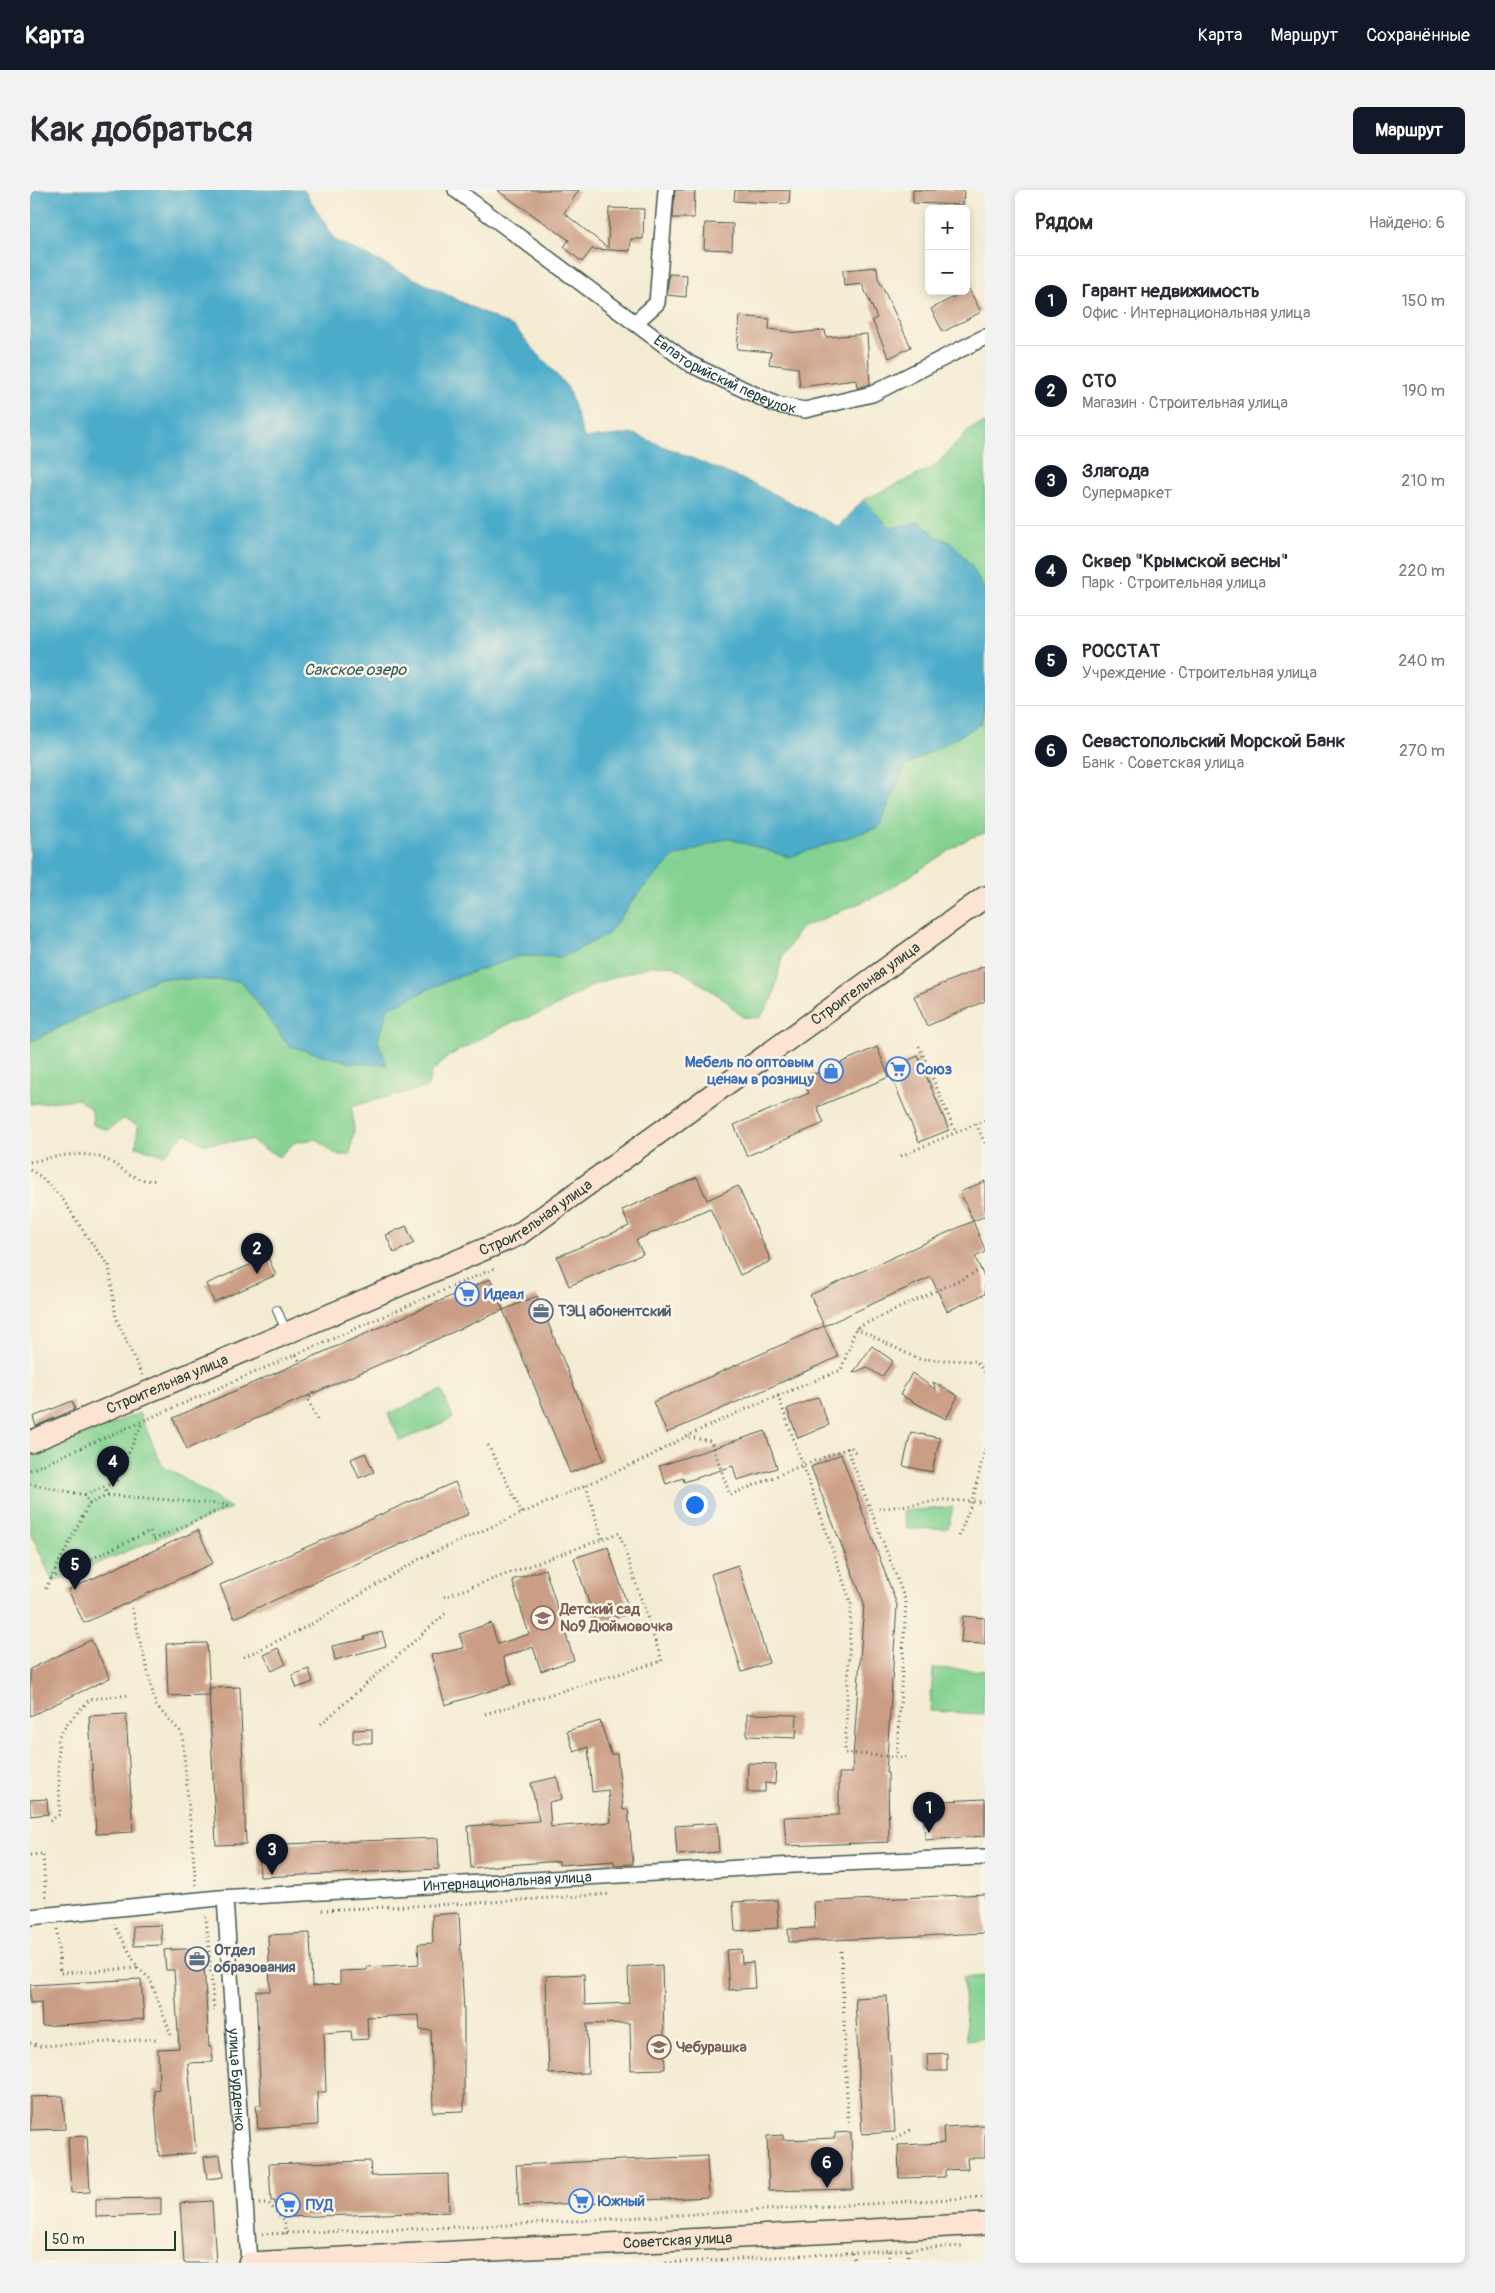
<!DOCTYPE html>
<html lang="ru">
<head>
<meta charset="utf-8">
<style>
	:root { --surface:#fff; --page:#f2f2f3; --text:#2b2b33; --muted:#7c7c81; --line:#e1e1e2; --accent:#111827 }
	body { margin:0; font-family:Pangolin,sans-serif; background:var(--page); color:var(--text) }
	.controls { position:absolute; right:15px; top:15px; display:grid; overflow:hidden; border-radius:8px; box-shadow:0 2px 8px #0003 }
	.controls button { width:45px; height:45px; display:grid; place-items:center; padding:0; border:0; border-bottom:1px solid var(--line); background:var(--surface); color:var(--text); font:25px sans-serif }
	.scale { position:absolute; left:15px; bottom:12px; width:131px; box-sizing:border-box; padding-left:5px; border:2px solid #1f3d34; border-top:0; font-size:14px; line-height:18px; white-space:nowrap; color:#1f3d34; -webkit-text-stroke:4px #fcf5e5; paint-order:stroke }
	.you { position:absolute; left:664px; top:1314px; width:18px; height:18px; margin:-12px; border:4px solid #fff; border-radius:50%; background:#1a73e8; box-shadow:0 0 0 8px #1a73e833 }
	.badge { display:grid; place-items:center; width:32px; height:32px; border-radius:50%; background:var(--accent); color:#fff; font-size:16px; font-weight:700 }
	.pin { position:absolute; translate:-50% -41px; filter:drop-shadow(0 1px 2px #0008) }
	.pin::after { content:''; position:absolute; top:26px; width:18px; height:15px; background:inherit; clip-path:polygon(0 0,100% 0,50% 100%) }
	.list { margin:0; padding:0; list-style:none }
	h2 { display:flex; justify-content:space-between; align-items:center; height:65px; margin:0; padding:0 20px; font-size:21px }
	h2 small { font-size:16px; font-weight:400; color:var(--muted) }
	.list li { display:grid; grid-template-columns:32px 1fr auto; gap:15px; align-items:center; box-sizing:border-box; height:90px; padding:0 20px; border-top:1px solid var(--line) }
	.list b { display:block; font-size:19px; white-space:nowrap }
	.list p { margin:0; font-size:16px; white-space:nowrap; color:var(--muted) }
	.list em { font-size:16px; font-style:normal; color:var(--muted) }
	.map { position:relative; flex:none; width:955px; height:2073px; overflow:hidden; border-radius:8px }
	header { display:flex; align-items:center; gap:30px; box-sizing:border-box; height:70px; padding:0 25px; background:var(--accent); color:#fff }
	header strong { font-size:24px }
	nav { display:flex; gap:28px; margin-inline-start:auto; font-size:18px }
	.intro { display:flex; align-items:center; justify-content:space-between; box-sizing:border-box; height:120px; padding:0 30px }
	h1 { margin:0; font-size:35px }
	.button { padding:12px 22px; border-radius:8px; background:var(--accent); color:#fff; font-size:18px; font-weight:700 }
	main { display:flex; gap:30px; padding:0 30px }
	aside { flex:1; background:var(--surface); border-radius:8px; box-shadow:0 2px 8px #0003 }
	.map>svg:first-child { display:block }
	.green { fill:#84d292; stroke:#528863 }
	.water { fill:#4bacca; stroke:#35747f }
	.building { fill:#ca9d85 }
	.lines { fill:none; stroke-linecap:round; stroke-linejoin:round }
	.lane-casing { stroke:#3f574c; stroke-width:10 }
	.street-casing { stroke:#3f574c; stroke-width:18 }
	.secondary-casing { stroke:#3f574c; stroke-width:24 }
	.path { stroke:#3f574c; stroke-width:3; stroke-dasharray:1 4; stroke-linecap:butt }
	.lane { stroke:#fff; stroke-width:8 }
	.street { stroke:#fff; stroke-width:15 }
	.secondary { stroke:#fde4d1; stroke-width:21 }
	.labels { text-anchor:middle; stroke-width:5; stroke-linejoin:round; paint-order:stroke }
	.street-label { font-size:15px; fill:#1f3d34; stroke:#fcf5e5 }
	.shop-label { font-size:15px; font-weight:bold; fill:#366cbe; stroke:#fcf5e5; text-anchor:start }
	.service-label { font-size:15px; font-weight:bold; fill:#4e5e75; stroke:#fcf5e5; text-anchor:start }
	.education-label { font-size:15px; font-weight:bold; fill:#785e54; stroke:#fcf5e5; text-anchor:start }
	.water-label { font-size:16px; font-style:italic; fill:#2c5e61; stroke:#fcf5e5 }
</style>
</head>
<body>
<header>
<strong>Карта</strong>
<nav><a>Карта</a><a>Маршрут</a><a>Сохранённые</a></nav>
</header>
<div class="intro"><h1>Как добраться</h1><a class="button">Маршрут</a></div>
<main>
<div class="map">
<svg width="955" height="2073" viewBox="0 0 955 2073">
	<rect width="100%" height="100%" fill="#fcf5e5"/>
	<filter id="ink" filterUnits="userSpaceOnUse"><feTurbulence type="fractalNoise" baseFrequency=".02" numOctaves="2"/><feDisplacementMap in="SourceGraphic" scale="10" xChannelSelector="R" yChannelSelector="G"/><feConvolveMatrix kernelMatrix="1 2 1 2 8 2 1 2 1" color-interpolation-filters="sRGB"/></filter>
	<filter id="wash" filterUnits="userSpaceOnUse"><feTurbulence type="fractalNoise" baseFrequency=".0096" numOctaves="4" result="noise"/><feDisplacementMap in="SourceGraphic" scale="20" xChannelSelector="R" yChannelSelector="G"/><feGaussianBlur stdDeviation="1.12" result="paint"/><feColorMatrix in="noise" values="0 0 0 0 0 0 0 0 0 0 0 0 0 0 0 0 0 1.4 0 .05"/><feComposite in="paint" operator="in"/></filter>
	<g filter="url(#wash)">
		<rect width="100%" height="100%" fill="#f4ebd3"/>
		<g class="green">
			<polygon points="955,233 955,402 942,377 923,354 905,345 890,332 861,338 833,310 904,277 940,239"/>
			<polygon points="955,505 955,643 939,648 853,703 771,738 752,767 743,808 730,828 712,827 694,809 642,775 620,776 567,793 519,820 474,836 419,866 401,883 398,897 322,916 324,941 320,965 307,965 286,949 265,952 249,967 220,950 174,954 156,943 134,965 106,956 108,935 93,929 78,940 63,935 62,920 48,909 0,914 0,852 128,788 211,791 259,856 357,875 348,851 358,818 414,792 489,766 533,767 578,744 610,701 644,667 697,648 759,667 849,637 875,576 951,534"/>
			<polygon points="411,1200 423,1228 370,1251 358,1224"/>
			<polygon points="109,1223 132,1275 201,1318 23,1392 0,1341 0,1268"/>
			<polygon points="923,1317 918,1338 877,1339 872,1321"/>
			<polygon points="903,1478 955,1481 953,1524 900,1521"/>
			<polygon points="955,1786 955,1848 937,1850 933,1788"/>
		</g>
		<polygon class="water" points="0,0 274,0 305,50 485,138 538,198 554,248 604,244 726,295 809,337 833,310 861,338 890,332 905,345 923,354 942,377 955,402 955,505 951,534 875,576 849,637 759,667 697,648 644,667 610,701 578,744 533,767 489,766 414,792 358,818 348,851 357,875 322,873 259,856 211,791 128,788 0,852"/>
		<g id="blocks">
			<g class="building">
				<polygon points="467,0 549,0 534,23 578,58 579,18 614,19 613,49 601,49 600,61 562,59 552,72 534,57 539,50"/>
				<polygon points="645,0 665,0 664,28 643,28"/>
				<polygon points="705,0 760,0 759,14 704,11"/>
				<polygon points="883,0 934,0 933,15 883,13"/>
				<polygon points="675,33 703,34 702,60 674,59"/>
				<polygon points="847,77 848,88 881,157 859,168 842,130 847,128 832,94 814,96 813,80"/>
				<polygon points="639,84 657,85 656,107 637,105"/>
				<polygon points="939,99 951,122 913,142 901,119"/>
				<polygon points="710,126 740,129 739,139 768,143 795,140 796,147 837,144 840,194 827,198 826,190 770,197 768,178 739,174 741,162 707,159"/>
				<polygon points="955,776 955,811 897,836 884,806"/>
				<polygon points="847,857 859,887 787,917 794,933 717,966 704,935 779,903 773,889"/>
				<polygon points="888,866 919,940 889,952 858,879"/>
				<polygon points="667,987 677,1010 708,996 741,1071 710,1085 680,1018 606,1050 613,1064 539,1096 527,1067 599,1036 592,1020"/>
				<polygon points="955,991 955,1026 943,1031 930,1002"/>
				<polygon points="943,1031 955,1060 955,1062 945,1067 955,1089 955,1104 917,1121 901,1087 794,1136 780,1105"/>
				<polygon points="376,1036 384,1053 364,1063 356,1045"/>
				<polygon points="238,1067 246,1085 184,1112 176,1094"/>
				<polygon points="460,1089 473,1120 157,1259 143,1228"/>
				<polygon points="507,1106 574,1270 540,1283 473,1120"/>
				<polygon points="794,1136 808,1167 637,1243 623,1212"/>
				<polygon points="842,1156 863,1171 852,1187 837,1177 823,1183"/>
				<polygon points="882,1183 906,1200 903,1192 928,1206 916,1229 870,1205"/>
				<polygon points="788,1207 799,1235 768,1248 757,1219"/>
				<polygon points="42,1211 45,1219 6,1236 3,1227"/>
				<polygon points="735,1241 747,1278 707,1290 703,1276 654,1292 653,1288 636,1294 629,1276"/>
				<polygon points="881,1242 910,1248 902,1282 873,1276"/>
				<polygon points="335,1263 344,1282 329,1288 321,1269"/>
				<polygon points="811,1264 867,1415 856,1583 858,1583 859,1652 756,1656 754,1627 809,1625 809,1583 822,1583 834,1413 781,1277"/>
				<polygon points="425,1292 439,1324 204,1428 190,1395"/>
				<polygon points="168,1340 183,1373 54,1433 38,1400"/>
				<polygon points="578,1357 600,1423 566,1434 544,1368"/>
				<polygon points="708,1375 739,1473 712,1482 681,1384"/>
				<polygon points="515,1379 544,1470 511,1481 503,1457 473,1467 482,1494 415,1515 401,1465 434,1458 429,1444 461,1433 468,1454 499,1444 482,1390"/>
				<polygon points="933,1426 955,1428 955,1454 931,1453"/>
				<polygon points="352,1442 356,1456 305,1470 302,1456 335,1449 334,1447"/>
				<polygon points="61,1450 80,1488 0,1526 0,1479"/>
				<polygon points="177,1453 180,1505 138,1506 136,1454"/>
				<polygon points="248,1458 256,1474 242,1481 234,1465"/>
				<polygon points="279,1479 283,1492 267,1498 262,1485"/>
				<polygon points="210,1497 216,1654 186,1655 179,1498"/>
				<polygon points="96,1524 103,1642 66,1644 59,1526"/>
				<polygon points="717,1524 767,1525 766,1548 717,1546"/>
				<polygon points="570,1531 581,1564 587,1564 593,1620 598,1619 603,1674 584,1675 584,1671 529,1675 529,1671 441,1678 438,1636 509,1631 501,1593 527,1587 532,1609 519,1612 521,1637 581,1632 578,1600 562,1602 558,1557 544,1562 537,1541"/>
				<polygon points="342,1539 342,1553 323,1553 323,1540"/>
				<polygon points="718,1573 746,1574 745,1594 735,1593 735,1602 717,1602"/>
				<polygon points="17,1609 18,1624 0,1626 0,1610"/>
				<polygon points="955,1609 955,1646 895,1650 893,1612"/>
				<polygon points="687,1633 689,1662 647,1665 645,1636"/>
				<polygon points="408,1648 409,1679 230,1687 229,1655"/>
				<polygon points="955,1704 955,1743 759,1752 758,1739 785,1738 784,1712"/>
				<polygon points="747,1710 749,1738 705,1741 703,1712"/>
				<polygon points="429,1723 434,1822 434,1921 403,1922 401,1840 390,1840 389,1825 337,1827 338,1849 322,1850 321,1841 294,1843 296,1902 287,1902 288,1935 228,1939 226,1915 231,1915 226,1801 240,1801 238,1745 280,1743 282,1796 310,1794 310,1781 337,1780 337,1777 389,1774 388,1754 403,1753 402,1725"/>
				<polygon points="131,1735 132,1755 104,1756 103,1736"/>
				<polygon points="173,1758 179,1857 182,1857 183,1872 158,1873 166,1963 129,1966 124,1900 129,1899 128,1859 149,1858 144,1780 136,1780 134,1760"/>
				<polygon points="711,1759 712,1773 723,1772 725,1798 699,1800 696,1760"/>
				<polygon points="632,1775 635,1879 601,1880 600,1833 557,1834 558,1883 519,1884 516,1786 554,1784 555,1815 599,1813 598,1777"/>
				<polygon points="111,1789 114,1829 12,1836 11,1812 0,1813 0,1795"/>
				<polygon points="857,1806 865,1942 832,1944 825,1808"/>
				<polygon points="917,1863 917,1881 898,1881 897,1864"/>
				<polygon points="33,1906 35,1939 0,1940 0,1907"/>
				<polygon points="955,1935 955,1968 937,1968 938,1979 915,1980 915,1987 869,1988 868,1955 914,1953 913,1937"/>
				<polygon points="821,1942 823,1999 739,2001 737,1946 753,1945 753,1950 805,1948 805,1943"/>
				<polygon points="57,1946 60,2002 41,2003 38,1947"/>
				<polygon points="190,1965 193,1987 177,1989 174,1967"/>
				<polygon points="677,1966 679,2007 489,2016 486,1975"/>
				<polygon points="340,1971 341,1986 418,1984 419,2022 253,2027 253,2021 249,2021 249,2015 245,2015 245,2011 241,2011 239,1974"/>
				<polygon points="131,2008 131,2025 66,2027 66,2009"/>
				<polygon points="182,2011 186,2073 154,2073 150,2013"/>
			</g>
		</g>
	</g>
	<g filter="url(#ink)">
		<use href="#blocks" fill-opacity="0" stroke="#3f574c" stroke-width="1"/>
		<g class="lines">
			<g class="lane-casing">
				<polyline id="lane" points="247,1120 256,1141"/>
			</g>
			<g class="street-casing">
				<g id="street">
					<path id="s1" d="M426,0L660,174L747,215L775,220L842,204L955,147"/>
					<polyline points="606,132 627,113 636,0"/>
					<path id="s2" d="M195,1708L219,2073"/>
					<path id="s3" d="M0,1727L189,1708L764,1675L955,1667"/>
				</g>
			</g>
			<g class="secondary-casing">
				<g id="secondary">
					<path id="s4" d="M0,1252L488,1045L955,707"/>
					<path id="s5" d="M219,2073L955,2034"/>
				</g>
			</g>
			<g class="path">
				<polyline points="889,856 926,943"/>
				<polyline points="946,934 955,953"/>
				<polyline points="871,966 955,930"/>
				<path d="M0,972C23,968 45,960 69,967C94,975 99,993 128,990"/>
				<polyline points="0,980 10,986 32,1008 62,1054 79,1075 86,1128 112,1185"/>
				<polyline points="826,1138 888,1169 946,1171 955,1183"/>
				<polyline points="266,1165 270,1172"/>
				<polyline points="284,1203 278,1209 288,1232"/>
				<polyline points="748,1206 773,1275 821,1257 825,1262"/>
				<polyline points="659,1247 681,1251 700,1305 773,1275 821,1413 815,1563 879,1568"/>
				<polyline points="458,1255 492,1323"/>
				<polyline points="817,1258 876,1412 867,1567"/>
				<polyline points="0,1280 465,1078"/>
				<polyline points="0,1294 55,1305 59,1314 15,1400"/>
				<polyline points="556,1295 572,1349"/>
				<polyline points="55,1305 86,1292 112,1233"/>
				<polyline points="78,1305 200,1315"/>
				<polyline points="59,1314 78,1305 74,1298"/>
				<polyline points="849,1319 914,1310 955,1312"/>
				<polyline points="929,1346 942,1312 955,1259"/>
				<polyline points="21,1388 120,1341 123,1350 201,1315"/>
				<polyline points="414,1407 589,1343 632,1471 455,1524"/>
				<polyline points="102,1418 126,1516 152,1543 166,1696"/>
				<path d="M214,1467L280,1435L391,1368L617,1268C678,1232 746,1207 811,1180L826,1138L955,1078"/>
				<polyline points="291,1534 416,1423"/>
				<polyline points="20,1631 30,1624 28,1549 36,1535 60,1509 99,1505"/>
				<polyline points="0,1665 13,1664 16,1711"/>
				<polyline points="292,1720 446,1713 580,1704"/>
				<polyline points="175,1727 176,1727 184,1821"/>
				<polyline points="84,1734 108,1778 120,1789 142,1848"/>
				<polyline points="27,1739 30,1783 108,1778"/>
				<polyline points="811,1761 818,1932"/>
				<polyline points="0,1853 10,1856 128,1849"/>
				<polyline points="862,1950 881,1940"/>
				<polyline points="229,2014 239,2014 255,2031 255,2044"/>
				<polyline points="232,2044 476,2035 955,2007"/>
				<polyline points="878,2060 878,2070"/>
				<polyline points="859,2061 859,2073"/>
				<polyline points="822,2063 825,2073"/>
				<polyline points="636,2073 935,2056"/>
			</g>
			<use href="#lane" class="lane"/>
			<use href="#street" class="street"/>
			<use href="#secondary" class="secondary"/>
		</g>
	</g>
	<defs>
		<g id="supermarket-ring" transform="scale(1.25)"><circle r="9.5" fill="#fcf5e5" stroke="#3f7fe0" stroke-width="1.5"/><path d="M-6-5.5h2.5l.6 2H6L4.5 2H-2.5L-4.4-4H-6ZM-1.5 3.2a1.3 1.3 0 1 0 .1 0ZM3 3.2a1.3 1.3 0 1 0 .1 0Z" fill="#3f7fe0"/></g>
		<g id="shop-ring" transform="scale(1.25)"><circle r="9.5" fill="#fcf5e5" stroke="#3f7fe0" stroke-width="1.5"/><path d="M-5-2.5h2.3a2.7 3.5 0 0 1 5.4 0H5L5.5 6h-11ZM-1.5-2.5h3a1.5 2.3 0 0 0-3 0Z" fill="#3f7fe0"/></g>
		<g id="office-ring" transform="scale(1.25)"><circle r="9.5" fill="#fcf5e5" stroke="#5c6f8a" stroke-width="1.5"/><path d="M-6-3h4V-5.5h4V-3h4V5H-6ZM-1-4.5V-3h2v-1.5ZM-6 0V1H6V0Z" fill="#5c6f8a"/></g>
		<g id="school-ring" transform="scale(1.25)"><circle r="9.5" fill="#fcf5e5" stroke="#8d6e63" stroke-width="1.5"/><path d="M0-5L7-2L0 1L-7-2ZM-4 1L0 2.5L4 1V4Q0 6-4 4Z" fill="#8d6e63"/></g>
	</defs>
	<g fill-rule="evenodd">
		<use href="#supermarket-ring" x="868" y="879"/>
		<use href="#shop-ring" x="801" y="881"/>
		<use href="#supermarket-ring" x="437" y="1104"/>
		<use href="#office-ring" x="511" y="1121"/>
		<use href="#school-ring" x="513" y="1428"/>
		<use href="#office-ring" x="167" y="1769"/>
		<use href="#school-ring" x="629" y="1857"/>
		<use href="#supermarket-ring" x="551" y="2011"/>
		<use href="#supermarket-ring" x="258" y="2015"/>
	</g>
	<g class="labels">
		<g class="street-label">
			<text dy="5" stroke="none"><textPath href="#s1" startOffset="328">Евпаторийский переулок</textPath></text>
			<text dy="5" stroke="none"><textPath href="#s4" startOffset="959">Строительная улица</textPath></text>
			<text dy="5" stroke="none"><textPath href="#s4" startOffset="554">Строительная улица</textPath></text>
			<text dy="5" stroke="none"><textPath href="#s4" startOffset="149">Строительная улица</textPath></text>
			<text dy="5" stroke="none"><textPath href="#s3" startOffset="479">Интернациональная улица</textPath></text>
			<text dy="5" stroke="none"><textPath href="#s2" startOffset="182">улица Бурденко</textPath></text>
			<text dy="5" stroke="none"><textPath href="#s5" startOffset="429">Советская улица</textPath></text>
		</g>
		<g class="shop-label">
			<text x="784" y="877" text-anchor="end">Мебель по оптовым<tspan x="784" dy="17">ценам в розницу</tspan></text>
			<text x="886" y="884">Союз</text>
			<text x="454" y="1109">Идеал</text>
			<text x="568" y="2016">Южный</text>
			<text x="276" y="2020">ПУД</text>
		</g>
		<g class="service-label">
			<text x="528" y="1126">ТЭЦ абонентский</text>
			<text x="184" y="1765">Отдел<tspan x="184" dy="17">образования</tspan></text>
		</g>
		<g class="education-label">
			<text x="530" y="1424">Детский сад<tspan x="530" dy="17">№9 Дюймовочка</tspan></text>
			<text x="646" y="1862">Чебурашка</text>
		</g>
		<g class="water-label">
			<text x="325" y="485">Сакское озеро</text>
		</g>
	</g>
</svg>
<div class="controls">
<button>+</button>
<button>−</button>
</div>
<div class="scale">50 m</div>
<div class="you"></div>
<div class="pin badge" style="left:899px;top:1643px">1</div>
<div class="pin badge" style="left:227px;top:1084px">2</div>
<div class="pin badge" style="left:242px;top:1685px">3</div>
<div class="pin badge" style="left:83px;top:1297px">4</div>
<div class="pin badge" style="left:45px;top:1400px">5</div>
<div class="pin badge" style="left:797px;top:1998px">6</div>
</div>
<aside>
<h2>Рядом<small>Найдено: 6</small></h2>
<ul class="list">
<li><span class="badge">1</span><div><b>Гарант недвижимость</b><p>Офис · Интернациональная улица</p></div><em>150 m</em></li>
<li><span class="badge">2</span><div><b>СТО</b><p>Магазин · Строительная улица</p></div><em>190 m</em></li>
<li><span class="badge">3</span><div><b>Злагода</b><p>Супермаркет</p></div><em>210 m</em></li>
<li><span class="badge">4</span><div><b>Сквер &quot;Крымской весны&quot;</b><p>Парк · Строительная улица</p></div><em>220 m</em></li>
<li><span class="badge">5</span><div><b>РОССТАТ</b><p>Учреждение · Строительная улица</p></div><em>240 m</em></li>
<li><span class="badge">6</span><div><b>Севастопольский Морской Банк</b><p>Банк · Советская улица</p></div><em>270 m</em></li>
</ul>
</aside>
</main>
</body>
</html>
